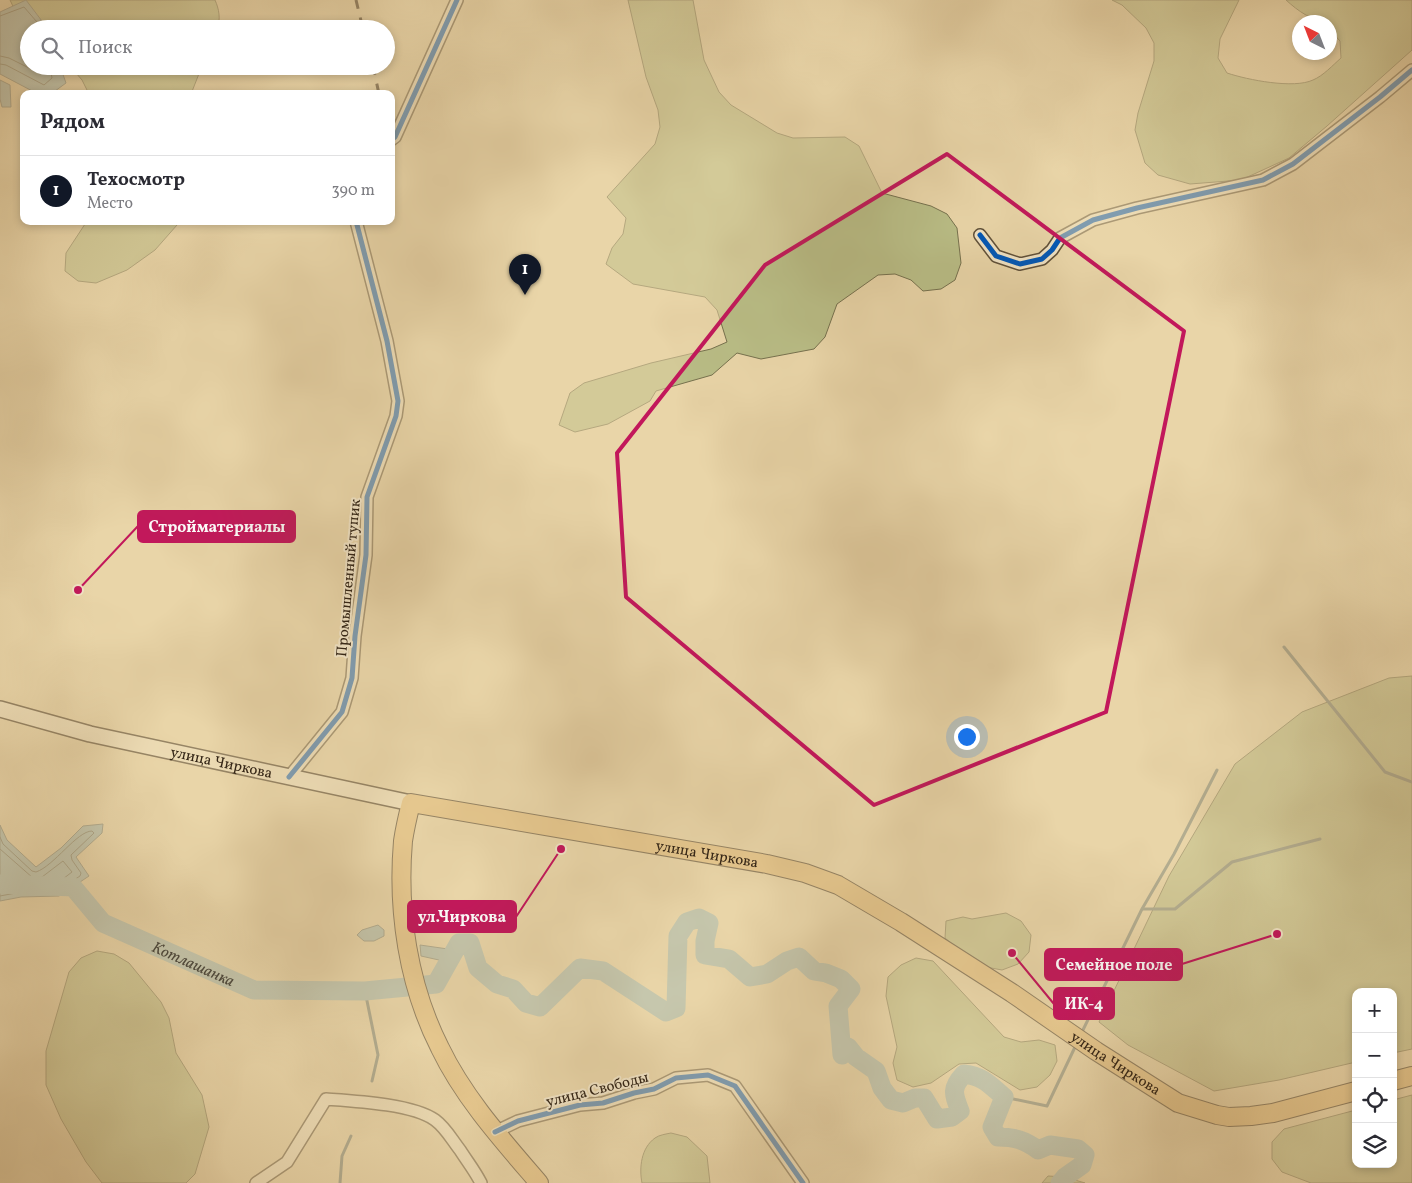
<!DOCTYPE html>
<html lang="ru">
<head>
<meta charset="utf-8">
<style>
	:root { --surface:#fff; --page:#f2f2f3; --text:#2b2b33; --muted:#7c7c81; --line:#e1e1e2; --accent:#111827 }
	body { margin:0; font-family:Vollkorn,serif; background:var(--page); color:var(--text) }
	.controls { position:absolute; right:15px; bottom:15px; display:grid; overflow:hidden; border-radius:10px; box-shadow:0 2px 8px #0003 }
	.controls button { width:45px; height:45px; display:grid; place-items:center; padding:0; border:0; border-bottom:1px solid var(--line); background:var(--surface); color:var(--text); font:25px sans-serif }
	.compass { position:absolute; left:1292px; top:15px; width:45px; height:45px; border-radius:50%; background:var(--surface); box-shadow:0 2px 8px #0003; rotate:318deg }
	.you { position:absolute; left:966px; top:736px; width:18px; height:18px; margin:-12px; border:4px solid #fff; border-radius:50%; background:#1a73e8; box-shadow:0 0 0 8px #1a73e833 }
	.badge { display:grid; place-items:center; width:32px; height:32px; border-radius:50%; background:var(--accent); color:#fff; font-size:16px; font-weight:700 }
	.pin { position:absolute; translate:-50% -41px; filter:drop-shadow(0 1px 2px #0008) }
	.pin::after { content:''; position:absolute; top:26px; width:18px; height:15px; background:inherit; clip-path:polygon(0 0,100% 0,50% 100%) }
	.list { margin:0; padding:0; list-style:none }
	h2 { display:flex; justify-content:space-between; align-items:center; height:65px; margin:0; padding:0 20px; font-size:21px }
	h2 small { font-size:16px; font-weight:400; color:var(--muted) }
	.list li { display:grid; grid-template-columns:32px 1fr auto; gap:15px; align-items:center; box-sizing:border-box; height:70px; padding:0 20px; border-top:1px solid var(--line) }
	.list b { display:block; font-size:19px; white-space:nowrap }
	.list p { margin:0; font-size:16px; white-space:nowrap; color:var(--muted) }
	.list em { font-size:16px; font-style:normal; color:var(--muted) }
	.icon { flex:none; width:28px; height:28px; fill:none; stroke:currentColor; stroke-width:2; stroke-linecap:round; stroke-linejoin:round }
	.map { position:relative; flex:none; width:1412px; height:1183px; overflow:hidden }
	.search { position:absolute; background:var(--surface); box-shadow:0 2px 8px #0003; left:20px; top:20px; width:375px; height:55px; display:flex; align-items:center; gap:12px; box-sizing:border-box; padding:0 18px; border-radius:28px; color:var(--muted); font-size:19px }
	.panel { position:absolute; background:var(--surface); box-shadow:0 2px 8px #0003; left:20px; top:90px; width:375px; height:135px; border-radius:10px }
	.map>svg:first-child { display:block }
	.green { fill:#b9bd86; stroke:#76714e }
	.water { fill:#9cb6b3; stroke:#727c74 }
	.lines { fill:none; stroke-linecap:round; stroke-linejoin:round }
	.shore { stroke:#686e64; stroke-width:1 }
	.stream { stroke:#727c74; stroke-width:3 }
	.river { stroke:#9cb6b3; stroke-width:19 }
	.minor-casing { stroke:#60513a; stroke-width:14 }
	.secondary-casing { stroke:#332516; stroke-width:18 }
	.primary-casing { stroke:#332516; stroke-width:20 }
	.minor { stroke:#f1e4c6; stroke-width:11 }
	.secondary { stroke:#f1e4c6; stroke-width:15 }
	.primary { stroke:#e4ba74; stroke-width:18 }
	.rail { stroke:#332516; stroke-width:3; stroke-dasharray:9 9; stroke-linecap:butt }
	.cycleway-casing { stroke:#f1e4c6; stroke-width:8 }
	.cycleway { stroke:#0057b8; stroke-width:5 }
	.marked { fill:none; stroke:#c2185b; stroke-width:4; stroke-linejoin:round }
	.labels { text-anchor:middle; stroke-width:4; stroke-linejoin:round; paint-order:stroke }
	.street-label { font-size:15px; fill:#332516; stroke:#f1e4c6 }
	.water-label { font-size:16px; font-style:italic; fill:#4d493d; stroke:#f1e4c6 }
	.leader { fill:none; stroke:#c2185b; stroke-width:2 }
	.callout-dot { fill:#c2185b; stroke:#f1e4c6; stroke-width:2 }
	.callout { fill:#c2185b; stroke:#c2185b; stroke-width:2 }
	.callout-label { font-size:16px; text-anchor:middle; font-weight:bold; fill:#fff }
</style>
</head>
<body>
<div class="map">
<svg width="1412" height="1183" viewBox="0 0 1412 1183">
	<rect width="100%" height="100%" fill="#e9d5a8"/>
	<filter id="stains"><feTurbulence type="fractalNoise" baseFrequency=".004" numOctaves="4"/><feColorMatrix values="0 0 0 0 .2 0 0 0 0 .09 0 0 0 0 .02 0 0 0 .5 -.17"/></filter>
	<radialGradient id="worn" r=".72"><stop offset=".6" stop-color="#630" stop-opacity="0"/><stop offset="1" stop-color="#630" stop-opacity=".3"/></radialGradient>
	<g class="green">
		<path d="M10,0H215C219,9 221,19 217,29H29L28,38Z"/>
		<polygon points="628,0 693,0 704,60 719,92 731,105 777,133 793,138 845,137 859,146 882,193 931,206 947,214 957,228 961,263 955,280 941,289 923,291 911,280 895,274 878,275 837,304 825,337 814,349 761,359 737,353 712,375 656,391 650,401 608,424 575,432 559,425 570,393 584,383 651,363 711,349 727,342 717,310 705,297 633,284 606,264 612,248 623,234 626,218 607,197 655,144 660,127 658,110 646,77"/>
		<path d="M1112,0H1239L1220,39L1218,58L1227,73C1248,80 1294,89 1313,80C1323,76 1333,65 1341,58L1340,41L1330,30V22C1313,22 1298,11 1286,0H1412V50L1327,126L1289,158L1241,180L1190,184L1158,175L1145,163L1135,130L1138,113L1154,61V43L1146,28L1122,5Z"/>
		<polygon points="70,66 202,66 191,94 89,94 82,80"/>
		<polygon points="87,221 178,221 177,225 155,250 127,270 96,283 78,281 65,271 66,253"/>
		<polygon points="1412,676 1412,1049 1393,1053 1393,992 1356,992 1356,1062 1279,1080 1214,1091 1128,1045 1099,1022 1169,876 1235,764 1302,712 1389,678"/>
		<polygon points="1006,913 1021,921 1031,935 1029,952 1018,964 1002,970 986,967 971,960 945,938 946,921 963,917 972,919"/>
		<polygon points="97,951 114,954 129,963 161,1002 169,1018 176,1053 202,1095 209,1127 195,1174 186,1183 102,1183 86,1162 61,1119 46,1085 46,1051 69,972 81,958"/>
		<polygon points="916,958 933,961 1004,1037 1021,1042 1039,1040 1055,1045 1057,1061 1050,1075 1037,1087 1020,1090 976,1063 959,1064 931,1083 913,1087 897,1080 893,1063 897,1047 886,996 888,977 901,965"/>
		<polygon points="1412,1095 1412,1183 1311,1183 1282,1172 1272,1159 1272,1142 1284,1129 1356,1110 1356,1164 1393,1164 1393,1100"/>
		<path d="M671,1133L687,1137L707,1156L710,1183H642C639,1168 641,1148 655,1138C659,1135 666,1134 671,1133Z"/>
		<polygon points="1048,1176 1065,1177 1085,1183 1042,1183"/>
	</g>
	<g class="water">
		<polygon points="26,0 48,29 29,29 29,66 60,66 66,83 51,94 38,94 0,74 0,12"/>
		<polygon points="0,80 10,85 11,107 2,107 0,99"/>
		<polygon points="103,824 102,833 76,857 89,876 59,896 21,897 0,901 0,825 7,840 36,867 61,848 83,826"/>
		<polygon points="378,925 384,930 384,936 374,941 364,941 357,935 362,930"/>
		<polygon points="420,945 455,950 448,962 421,956"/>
	</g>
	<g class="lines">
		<g class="shore">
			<polyline points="0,16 24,7 43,29"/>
			<polyline points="0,56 9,58 39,73 42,72 42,66"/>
			<polyline points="0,64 6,65 44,85 52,78 50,66"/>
			<path d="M0,837L3,844L32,871L36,872C54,866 77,831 92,831L94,833L71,855L72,860L81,873L80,876L57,891L21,892L0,896"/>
			<polyline points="0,849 33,878 42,877 63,861 72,872 55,885 20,886 0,889"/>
		</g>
		<g class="stream">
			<polyline points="1284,647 1385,772 1412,782"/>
			<polyline points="1143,909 1175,909 1232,862 1320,839"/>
			<polyline points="365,991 378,1055 372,1081"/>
			<polyline points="1081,1034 1142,909 1174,854 1217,770"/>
			<polyline points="1004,1097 1047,1106 1076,1045"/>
			<polyline points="340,1183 342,1156 351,1136"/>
		</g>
		<g class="river">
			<path id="s1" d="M0,884L73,887L103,923L254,990L365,991L407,987"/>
			<path d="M426,985L436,984L459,943H470L478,968L497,984L513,989L526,1003L540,1007L580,968L603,971L666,1012L676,1008L678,936L687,922L699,918L709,923L705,941V955L729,959L750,977L767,974L787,961L799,957L814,971L826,973L841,979L851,989L838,1006L842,1055L848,1047L856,1057L876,1071L882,1088L891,1100L903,1103L915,1098H924L937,1119L952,1117L960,1111C953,1093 951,1088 964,1074C983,1076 990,1085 1004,1097L992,1127L998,1137C1014,1137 1025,1140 1038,1150L1050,1145L1078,1149L1085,1155L1082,1165L1065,1177L1060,1183"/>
		</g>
		<g class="minor-casing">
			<g id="minor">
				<polyline points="391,140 395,137 457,0"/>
				<polyline points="980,235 996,256 1020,264 1042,259 1052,250 1060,238 1093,220 1137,208 1263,180 1293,164 1380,97 1412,70"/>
				<polyline points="289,777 342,712 352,678 355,636 366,555 367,497 396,416 398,401 387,341 356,221"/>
				<polyline points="495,1132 518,1121 580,1105 603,1103 634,1093 654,1089 676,1078 708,1075 735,1086 803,1183"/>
				<path d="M256,1183L287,1162L326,1099C354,1101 413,1104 435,1120C446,1128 452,1140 460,1150C467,1161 475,1171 481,1183"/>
			</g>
		</g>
		<g class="secondary-casing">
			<g id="secondary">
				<path id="s2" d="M0,709L90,734L411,803"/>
			</g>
		</g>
		<g class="primary-casing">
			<g id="primary">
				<polyline points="1393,1081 1412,1076"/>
				<path id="s3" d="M539,1183C503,1141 464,1098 440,1048C408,985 397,911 403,841C405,828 408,815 411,803L767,864L805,873L838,885L901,922L1012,993L1096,1051L1178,1103L1217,1115L1229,1117L1251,1116L1273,1113L1356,1091"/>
			</g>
		</g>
		<use href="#minor" class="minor"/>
		<use href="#secondary" class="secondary"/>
		<use href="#primary" class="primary"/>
		<g class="rail">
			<polyline points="356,0 363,29"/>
			<polyline points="373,66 379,94"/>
		</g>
		<g class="cycleway-casing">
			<g id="cycleway">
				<polyline points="391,140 395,137 457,0"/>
				<polyline points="980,235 996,256 1020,264 1042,259 1052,250 1060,238 1093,220 1137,208 1263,180 1293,164 1380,97 1412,70"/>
				<polyline points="289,777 342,712 352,678 355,636 366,555 367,497 396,416 398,401 387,341 356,221"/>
				<polyline points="495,1132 518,1121 580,1105 603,1103 634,1093 654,1089 676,1078 708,1075 735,1086 803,1183"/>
			</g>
		</g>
		<use href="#cycleway" class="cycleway"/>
	</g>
	<path d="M0 0H1412V1183H0ZM947,154L1184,331L1106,712L874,805L626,597L617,453L765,265Z" fill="#e9d5a8" fill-opacity=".55" fill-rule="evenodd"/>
	<path class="marked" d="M947,154L1184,331L1106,712L874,805L626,597L617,453L765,265Z"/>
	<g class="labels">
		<g class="street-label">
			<text transform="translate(348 578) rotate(-85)" y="5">Промышленный тупик</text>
			<text dy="5" stroke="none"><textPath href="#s2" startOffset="228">улица Чиркова</textPath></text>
			<text dy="5" stroke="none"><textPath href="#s3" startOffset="720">улица Чиркова</textPath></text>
			<text dy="5" stroke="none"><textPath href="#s3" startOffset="1185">улица Чиркова</textPath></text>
			<text transform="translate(597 1089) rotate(-14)" y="5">улица Свободы</text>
		</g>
		<g class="water-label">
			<text dy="6" stroke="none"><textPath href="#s1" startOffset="219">Котлашанка</textPath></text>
		</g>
	</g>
	<path class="leader" d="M78 590L138 526M561 849L516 917M1277 934L1182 964M1012 953L1054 1004"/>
	<g class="callout-dot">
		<circle cx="78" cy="590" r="5"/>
		<circle cx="561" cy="849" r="5"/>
		<circle cx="1277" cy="934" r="5"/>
		<circle cx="1012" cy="953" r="5"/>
	</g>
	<g class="callout">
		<rect x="138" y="511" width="157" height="31" rx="5"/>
		<rect x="408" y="901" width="108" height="31" rx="5"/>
		<rect x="1045" y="949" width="137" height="31" rx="5"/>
		<rect x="1054" y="988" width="60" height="31" rx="5"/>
	</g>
	<g class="callout-label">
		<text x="217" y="532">Стройматериалы</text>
		<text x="462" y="922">ул.Чиркова</text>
		<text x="1114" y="970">Семейное поле</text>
		<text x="1084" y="1009">ИК-4</text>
	</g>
	<rect width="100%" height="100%" filter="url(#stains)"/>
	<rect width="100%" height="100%" fill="url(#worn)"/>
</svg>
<div class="controls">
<button>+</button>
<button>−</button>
<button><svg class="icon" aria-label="locate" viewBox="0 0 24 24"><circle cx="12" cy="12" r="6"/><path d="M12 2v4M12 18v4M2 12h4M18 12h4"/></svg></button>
<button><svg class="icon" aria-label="layers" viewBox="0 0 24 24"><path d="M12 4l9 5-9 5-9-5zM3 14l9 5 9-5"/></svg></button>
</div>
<svg class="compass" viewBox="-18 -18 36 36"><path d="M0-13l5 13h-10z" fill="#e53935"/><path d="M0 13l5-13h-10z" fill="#7c7c81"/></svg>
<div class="you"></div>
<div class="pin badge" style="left:525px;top:295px">1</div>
<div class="search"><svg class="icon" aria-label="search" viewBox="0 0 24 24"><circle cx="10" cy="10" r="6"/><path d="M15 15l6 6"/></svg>Поиск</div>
<section class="panel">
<h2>Рядом<small></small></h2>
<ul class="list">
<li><span class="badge">1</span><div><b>Техосмотр</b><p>Место</p></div><em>390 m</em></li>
</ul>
</section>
</div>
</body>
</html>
